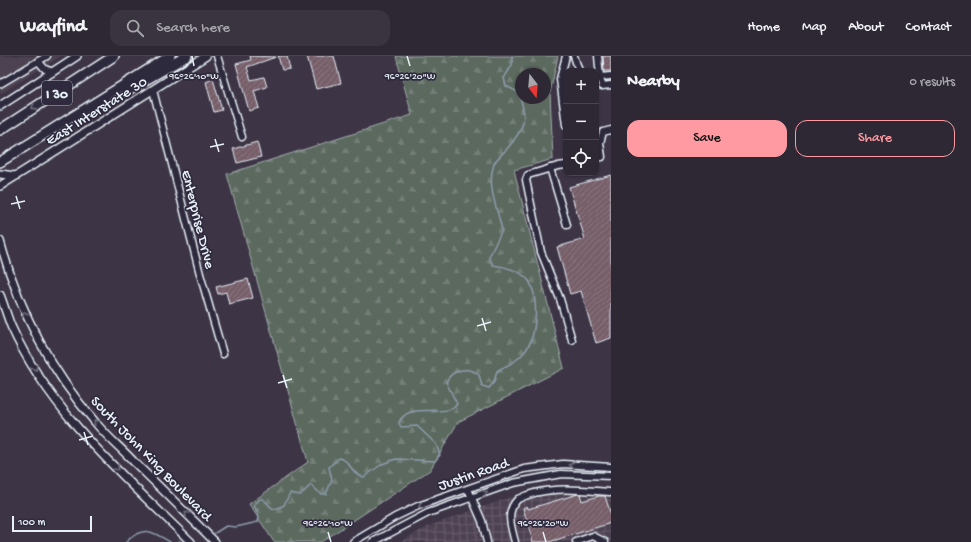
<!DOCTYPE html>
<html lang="en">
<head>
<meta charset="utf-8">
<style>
	:root { --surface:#2e2834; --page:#3a3440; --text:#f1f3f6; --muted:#a7a6ac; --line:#49444f; --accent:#ff9aa2 }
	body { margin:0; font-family:"Gochi Hand",sans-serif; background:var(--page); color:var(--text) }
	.controls { position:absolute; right:12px; top:12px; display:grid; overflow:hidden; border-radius:8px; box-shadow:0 1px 3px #0004 }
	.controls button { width:36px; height:36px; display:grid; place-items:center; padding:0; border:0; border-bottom:1px solid var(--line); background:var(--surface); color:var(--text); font:20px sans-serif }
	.compass { position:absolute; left:515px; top:12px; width:36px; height:36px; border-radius:50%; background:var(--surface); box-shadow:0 1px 3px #0004; rotate:164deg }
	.scale { position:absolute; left:12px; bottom:10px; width:80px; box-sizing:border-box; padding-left:4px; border:2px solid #e8f1f8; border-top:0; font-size:11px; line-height:14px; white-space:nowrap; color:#e8f1f8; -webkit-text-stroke:3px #2f2a3d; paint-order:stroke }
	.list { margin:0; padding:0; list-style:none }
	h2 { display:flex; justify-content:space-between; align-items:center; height:52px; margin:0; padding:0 16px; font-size:17px }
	h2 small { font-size:13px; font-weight:400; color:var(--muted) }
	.actions { display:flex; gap:8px; padding:12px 16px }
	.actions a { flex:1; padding:9px 0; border:1px solid var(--accent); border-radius:12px; text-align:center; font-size:14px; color:var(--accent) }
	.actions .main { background:var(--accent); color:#111 }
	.icon { flex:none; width:22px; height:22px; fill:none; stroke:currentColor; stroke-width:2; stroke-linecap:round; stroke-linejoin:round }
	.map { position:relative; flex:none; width:611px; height:486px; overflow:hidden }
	header { display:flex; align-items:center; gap:24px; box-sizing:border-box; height:56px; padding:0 20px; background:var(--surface); border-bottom:1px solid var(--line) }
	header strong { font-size:19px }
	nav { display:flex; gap:22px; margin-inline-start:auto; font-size:14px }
	.search { width:280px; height:36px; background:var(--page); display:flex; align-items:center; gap:10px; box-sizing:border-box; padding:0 14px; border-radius:12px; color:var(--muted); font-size:15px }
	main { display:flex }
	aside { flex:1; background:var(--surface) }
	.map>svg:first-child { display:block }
	.built { fill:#4e4251 }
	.industrial { fill:url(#industrial-grid) }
	.forest { fill:url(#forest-firs); stroke:#a2adac; fill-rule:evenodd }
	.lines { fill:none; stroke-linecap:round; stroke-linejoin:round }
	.stream { stroke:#8d9cad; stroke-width:1.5 }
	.building { fill:url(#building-hatch); stroke:#e8f1f8 }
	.minor-casing { stroke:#e8f1f8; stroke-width:9 }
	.major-casing { stroke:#e8f1f8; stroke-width:10 }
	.highway-casing { stroke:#e8f1f8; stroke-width:12 }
	.minor { stroke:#2f2a3d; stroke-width:6 }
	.major { stroke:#2f2a3d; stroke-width:7 }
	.highway { stroke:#2f2a3d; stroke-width:9 }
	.oneway { stroke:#70707e }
	.ticks { fill:none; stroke:#e8f1f8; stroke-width:1.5 }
	.labels { text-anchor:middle; stroke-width:3.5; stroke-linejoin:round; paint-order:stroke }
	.shield { fill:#2f2a3d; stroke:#b0b5c0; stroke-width:1 }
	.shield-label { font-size:14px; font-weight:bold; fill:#e8f1f8 }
	.street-label { font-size:15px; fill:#e8f1f8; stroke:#2f2a3d }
	.ticks-label { font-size:10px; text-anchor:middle; fill:#e8f1f8; stroke:#2f2a3d; stroke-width:3.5; stroke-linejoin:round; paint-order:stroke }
</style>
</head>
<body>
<header>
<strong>Wayfind</strong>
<div class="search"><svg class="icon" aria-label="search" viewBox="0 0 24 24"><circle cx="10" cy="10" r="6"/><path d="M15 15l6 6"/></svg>Search here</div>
<nav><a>Home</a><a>Map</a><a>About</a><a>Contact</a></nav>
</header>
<main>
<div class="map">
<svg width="611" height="486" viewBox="0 0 611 486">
	<defs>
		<pattern id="industrial-grid" width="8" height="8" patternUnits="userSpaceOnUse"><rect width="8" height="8" fill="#4e4251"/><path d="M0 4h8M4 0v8" fill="none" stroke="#685e6b"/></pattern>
		<pattern id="forest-firs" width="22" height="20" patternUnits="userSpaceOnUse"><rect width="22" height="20" fill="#5c695f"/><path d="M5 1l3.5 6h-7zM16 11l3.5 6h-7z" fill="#737f77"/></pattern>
		<pattern id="building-hatch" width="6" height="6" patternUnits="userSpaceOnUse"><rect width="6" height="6" fill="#775f6a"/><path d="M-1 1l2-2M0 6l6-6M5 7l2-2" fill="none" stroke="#8a7680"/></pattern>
	</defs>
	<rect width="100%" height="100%" fill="#3d3546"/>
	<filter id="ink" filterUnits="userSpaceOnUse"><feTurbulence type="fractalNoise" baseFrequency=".025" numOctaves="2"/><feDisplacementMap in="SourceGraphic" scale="8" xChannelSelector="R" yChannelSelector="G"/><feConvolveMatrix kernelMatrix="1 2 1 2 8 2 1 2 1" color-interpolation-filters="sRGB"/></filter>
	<g filter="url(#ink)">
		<polygon class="built" points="0,0 61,0 0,38"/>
		<polygon class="industrial" points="542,430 611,432 611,486 400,486 429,470"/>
		<path class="forest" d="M396,0H558L550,37L553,103L514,114L564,312L458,366L430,414L321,486H274L249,448L308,406L227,118L412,59ZM521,18H545V42H521Z"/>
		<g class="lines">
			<g class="stream">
				<path d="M215,477L226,470L236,471L258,466L259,460L254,449L260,443H263L272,452L276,453L284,449L290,437L300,439L311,429L321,438H326L332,424L329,411L339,402C351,404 350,418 364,421L382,408L396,403L435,405L440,399L436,388L417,370L401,371L399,367C408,343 447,364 457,348L446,326C452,313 469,310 479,319L482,330L489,332L494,326L497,315C509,308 517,306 526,294C537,279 539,241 529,225C522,215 504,210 493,209L489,201L502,174C498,154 486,130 494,108C496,103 502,98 506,94C524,73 529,63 518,36L506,30L504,22L512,9V0"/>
				<path d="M126,486C143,469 152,475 170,486"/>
				<polyline points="178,486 180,485"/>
			</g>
		</g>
		<g class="building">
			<polygon points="250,0 276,1 247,11 251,24 264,21 267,31 254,35 259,52 249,55 236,8 251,4"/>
			<polygon points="278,0 287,0 290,13 282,14"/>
			<polygon points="307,0 334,0 341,27 316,33"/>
			<polygon points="603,0 611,0 611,15 604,15"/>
			<polygon points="213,23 222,54 214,56 206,26"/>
			<polygon points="257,86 261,101 237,107 233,93"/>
			<polygon points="611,119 611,282 596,287 581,235 570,238 557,191 585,183 569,131"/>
			<polygon points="248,223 253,242 229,248 226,236 218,238 216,231"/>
			<polygon points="578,438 580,438 582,445 599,440 605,440 611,459 611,467 549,486 533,486 523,452 527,450 528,453"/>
		</g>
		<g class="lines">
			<g class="minor-casing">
				<g id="minor">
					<polyline points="217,0 242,81"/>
					<polyline points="566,0 560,23 566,69"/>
					<polyline points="574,0 579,15"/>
					<polyline points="598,0 600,21 611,20"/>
					<polyline points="38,5 45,13 53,16"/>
					<polyline points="600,21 602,30 611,29"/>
					<polyline points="0,28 47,0"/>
					<polyline points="153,34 200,218 223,298"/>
					<polyline points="596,102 602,101 600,87 603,76 611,74"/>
					<polyline points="566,109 558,110 528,119 526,124 541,196 560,243 572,284"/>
					<polyline points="550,112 567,169"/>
					<polyline points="468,433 482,465 487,486"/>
					<polyline points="353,486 395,461 418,450 524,413 563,408 611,411"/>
					<polyline points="373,486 428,457 513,427 561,418 611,420"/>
					<path d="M515,486C511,470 505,456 518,443C545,429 581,434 611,436"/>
					<polyline points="576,486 593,480 605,486"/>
				</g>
			</g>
			<g class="major-casing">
				<g id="major">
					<polyline points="0,50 77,0"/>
					<polyline points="0,118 15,120"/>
					<polyline points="0,130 206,0"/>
					<path d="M0,185C18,252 49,313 95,366C106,380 121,392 133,405C161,432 188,459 215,486"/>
					<path d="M0,239C4,249 7,260 11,270C50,357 125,421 191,486"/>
				</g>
			</g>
			<g class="highway-casing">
				<g id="highway">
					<polyline points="126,35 187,0"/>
					<polyline points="0,74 114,0"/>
					<polyline points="0,106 170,0"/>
				</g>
			</g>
			<use href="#minor" class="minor"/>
			<use href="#major" class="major"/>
			<use href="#highway" class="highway"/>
		</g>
		<defs><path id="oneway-chevron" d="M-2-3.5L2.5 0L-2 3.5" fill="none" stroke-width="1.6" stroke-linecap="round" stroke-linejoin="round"/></defs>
		<g class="oneway">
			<use href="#oneway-chevron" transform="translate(34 51) rotate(147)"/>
			<use href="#oneway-chevron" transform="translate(25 258) rotate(-115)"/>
			<use href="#oneway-chevron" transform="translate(35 312) rotate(58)"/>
			<use href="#oneway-chevron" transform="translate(96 366) rotate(-131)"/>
			<use href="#oneway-chevron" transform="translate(572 409) rotate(-179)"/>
			<use href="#oneway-chevron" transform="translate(117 412) rotate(45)"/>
			<use href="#oneway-chevron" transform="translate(485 437) rotate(-21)"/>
			<use href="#oneway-chevron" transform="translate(421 450) rotate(159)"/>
			<use href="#oneway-chevron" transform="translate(187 458) rotate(-135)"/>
		</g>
	</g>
	<path class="ticks" d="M192,0L194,10M407,0L410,10M215,83L219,96M210,91L224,88M16,140L20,153M11,148L25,145M482,262L486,275M477,270L491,266M283,319L287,332M278,327L292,323M84,376L88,389M79,384L93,380M328,476L331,486M543,476L546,486"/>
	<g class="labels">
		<rect class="shield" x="42" y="25" width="30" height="24" rx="3"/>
		<g class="shield-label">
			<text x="57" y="42">I 30</text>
		</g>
		<g class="street-label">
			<text transform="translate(96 54) rotate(-32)" y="5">East Interstate 30</text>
			<text transform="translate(199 163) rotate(76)" y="5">Enterprise Drive</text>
			<text transform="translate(152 402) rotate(46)" y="5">South John King Boulevard</text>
			<text transform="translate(473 417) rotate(-19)" y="5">Justin Road</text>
		</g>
	</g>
	<g class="ticks-label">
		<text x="194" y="23">96°26'10"W</text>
		<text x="410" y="23">96°26'20"W</text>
		<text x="328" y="470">96°26'10"W</text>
		<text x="543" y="470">96°26'20"W</text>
	</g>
</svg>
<div class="controls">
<button>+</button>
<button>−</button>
<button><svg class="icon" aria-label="locate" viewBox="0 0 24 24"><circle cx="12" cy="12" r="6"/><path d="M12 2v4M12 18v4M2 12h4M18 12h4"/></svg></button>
</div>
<svg class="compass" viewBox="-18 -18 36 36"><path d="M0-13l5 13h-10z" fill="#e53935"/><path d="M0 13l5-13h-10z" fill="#a7a6ac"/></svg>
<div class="scale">100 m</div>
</div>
<aside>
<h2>Nearby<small>0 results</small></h2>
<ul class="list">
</ul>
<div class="actions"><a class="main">Save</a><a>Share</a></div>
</aside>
</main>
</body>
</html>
